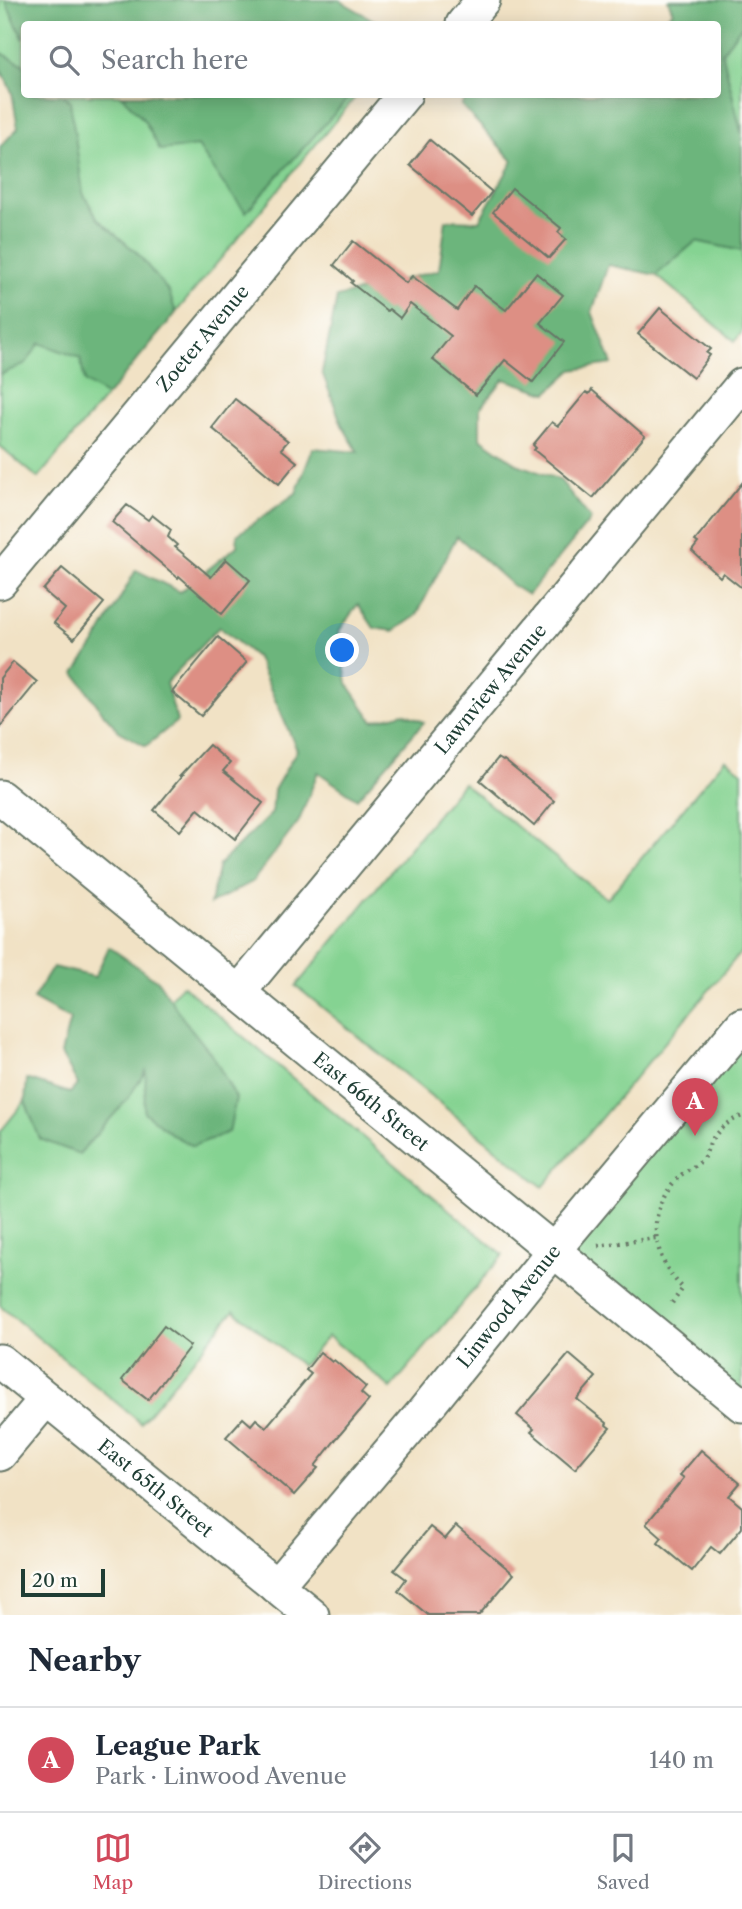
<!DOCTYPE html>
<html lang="en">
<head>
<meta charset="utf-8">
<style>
	:root { --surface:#fff; --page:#f6f6f7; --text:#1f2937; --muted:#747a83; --line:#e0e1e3; --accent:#d1495b }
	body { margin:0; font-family:"Libre Caslon Text",serif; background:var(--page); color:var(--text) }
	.scale { position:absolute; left:21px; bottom:18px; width:84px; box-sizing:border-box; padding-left:7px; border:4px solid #1f3d34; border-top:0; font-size:19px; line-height:24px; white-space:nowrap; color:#1f3d34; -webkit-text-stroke:5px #fdfcf7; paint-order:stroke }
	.you { position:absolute; left:343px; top:651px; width:24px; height:24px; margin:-18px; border:5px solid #fff; border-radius:50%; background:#1a73e8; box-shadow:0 0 0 10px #1a73e833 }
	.badge { display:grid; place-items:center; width:46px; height:46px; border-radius:50%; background:var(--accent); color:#fff; font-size:23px; font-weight:700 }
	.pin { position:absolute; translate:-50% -58px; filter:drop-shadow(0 2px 4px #0008) }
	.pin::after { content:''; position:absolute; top:37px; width:24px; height:21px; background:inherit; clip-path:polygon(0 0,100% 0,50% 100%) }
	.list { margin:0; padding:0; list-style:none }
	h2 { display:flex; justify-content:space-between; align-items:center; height:91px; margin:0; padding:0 28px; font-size:30px }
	h2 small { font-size:23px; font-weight:400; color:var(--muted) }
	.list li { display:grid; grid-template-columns:46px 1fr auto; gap:21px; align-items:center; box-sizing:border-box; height:105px; padding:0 28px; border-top:2px solid var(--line) }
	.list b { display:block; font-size:26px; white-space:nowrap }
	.list p { margin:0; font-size:23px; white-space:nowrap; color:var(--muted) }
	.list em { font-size:23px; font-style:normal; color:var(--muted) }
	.icon { flex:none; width:38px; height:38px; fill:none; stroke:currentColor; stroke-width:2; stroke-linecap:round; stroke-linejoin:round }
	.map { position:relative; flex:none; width:742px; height:1615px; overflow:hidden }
	.search { position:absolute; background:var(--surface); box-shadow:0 4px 18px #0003; left:21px; right:21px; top:21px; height:77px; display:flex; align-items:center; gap:18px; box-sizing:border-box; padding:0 24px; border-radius:7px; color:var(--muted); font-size:26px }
	.sheet { height:196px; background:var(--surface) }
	nav { display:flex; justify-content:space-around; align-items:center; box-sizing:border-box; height:98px; border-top:2px solid var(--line); background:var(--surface); font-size:19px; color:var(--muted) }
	nav a { display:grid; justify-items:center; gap:4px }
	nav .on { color:var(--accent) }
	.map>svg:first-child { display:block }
	.green { fill:#85d392; stroke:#528863; stroke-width:2 }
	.forest { fill:#6cb57c; stroke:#467958; stroke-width:2 }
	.building { fill:#dd8f84 }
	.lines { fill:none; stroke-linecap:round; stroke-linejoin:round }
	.minor-casing { stroke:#687767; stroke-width:37 }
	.path { stroke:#687767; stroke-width:4.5; stroke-dasharray:2 5; stroke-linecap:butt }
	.minor { stroke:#fff; stroke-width:33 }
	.labels { text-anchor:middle; stroke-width:7; stroke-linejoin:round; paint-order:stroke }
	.street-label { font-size:19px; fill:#1f3d34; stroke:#fdfcf7 }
</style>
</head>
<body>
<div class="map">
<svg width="742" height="1615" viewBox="0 0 742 1615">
	<rect width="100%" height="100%" fill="#fdfcf7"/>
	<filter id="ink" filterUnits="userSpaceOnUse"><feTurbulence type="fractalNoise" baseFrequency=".0143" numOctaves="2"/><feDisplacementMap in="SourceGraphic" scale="14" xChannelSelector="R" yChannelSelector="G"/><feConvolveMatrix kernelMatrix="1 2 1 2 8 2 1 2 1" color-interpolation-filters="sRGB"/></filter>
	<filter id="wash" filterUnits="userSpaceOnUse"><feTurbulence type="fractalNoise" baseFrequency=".00686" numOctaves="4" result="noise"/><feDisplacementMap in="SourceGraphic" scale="28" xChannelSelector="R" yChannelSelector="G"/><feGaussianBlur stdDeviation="1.57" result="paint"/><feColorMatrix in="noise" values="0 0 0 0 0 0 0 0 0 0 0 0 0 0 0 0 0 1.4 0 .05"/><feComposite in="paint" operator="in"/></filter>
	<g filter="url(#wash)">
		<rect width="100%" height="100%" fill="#f1e2c5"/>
		<g class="green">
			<polygon points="0,0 134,0 24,24 24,93 0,73"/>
			<polygon points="742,25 742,136 722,52"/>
			<polygon points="27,95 357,95 38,478 0,446 0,257"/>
			<polygon points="696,241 742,251 742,332 735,341 656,275"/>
			<polygon points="725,759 742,772 742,951 543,1187 296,986 463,783 607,899"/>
			<polygon points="182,985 503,1255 391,1388 328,1336 302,1366 234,1310 141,1423 0,1306 0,1132 25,1101 60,1129"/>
			<polygon points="742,1022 742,1405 554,1250"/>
		</g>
		<g class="forest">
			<polygon points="5,0 339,0 380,24 24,24 24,41"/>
			<polygon points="668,0 742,0 742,25 722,52 742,136 742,251 696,241 656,275 608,265 592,312 612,364 572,370 547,393 504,379 480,408 480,438 517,464 560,480 591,519 528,595 512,585 457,536 416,616 394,631 374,628 358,604 339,631 347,683 373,721 404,713 424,722 357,799 318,772 299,821 252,882 210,904 219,865 272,813 274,790 297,750 257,658 219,627 166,683 177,721 146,746 119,731 102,712 75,673 95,643 136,570 180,592 237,546 237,535 296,493 313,448 358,452 342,425 322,372 337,297 439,270 446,220 479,221 513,161 461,105 469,95 718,94 718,24 659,24 673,12"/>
			<polygon points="0,52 24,65 24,94 63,95 70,101 83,193 98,219 137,253 169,292 176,313 107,396 85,382 80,358 40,343 26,363 0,375 0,147 18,128 12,92 0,68"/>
			<polygon points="121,95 351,95 246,212 222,182 198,146 160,150 144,120"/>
			<polygon points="109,947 158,981 184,1020 213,1056 236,1098 229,1132 193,1146 174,1136 144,1112 146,1071 126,1101 79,1154 40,1139 25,1101 27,1079 70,1093 78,1084 61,1054 70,1019 33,999 53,967 95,977"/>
		</g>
		<g id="blocks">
			<g class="building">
				<polygon points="430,140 492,192 472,216 410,165"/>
				<polygon points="512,188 561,228 558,232 566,239 549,258 493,212"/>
				<polygon points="353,241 406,283 412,276 457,310 474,286 506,310 536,273 563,295 540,323 564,342 533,382 505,360 476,395 432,359 451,336 410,304 400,318 389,309 387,311 351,283 353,281 334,265"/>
				<polygon points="660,308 711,349 707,353 710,355 693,378 638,334"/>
				<polygon points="592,390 645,436 593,498 534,450 536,448 533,445 552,422 558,426 586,392 589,394"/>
				<polygon points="235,399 288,441 281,449 297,462 279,484 212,428"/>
				<polygon points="742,483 742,588 723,573 720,577 692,551 698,543 695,541"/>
				<polygon points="127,505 148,520 152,515 171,530 168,537 177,545 175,547 211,577 226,559 250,580 222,614 179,576 178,578 112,522"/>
				<polygon points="62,568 104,603 74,639 54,623 65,609 43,590"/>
				<polygon points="218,637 247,662 201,716 172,692"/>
				<polygon points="13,662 37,682 0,727 0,678"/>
				<polygon points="209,745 230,763 223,771 263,803 235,839 198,809 180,831 154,810 182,776 180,776"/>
				<polygon points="498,758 503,761 504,760 554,801 534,826 480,780"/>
				<polygon points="164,1326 190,1346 148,1400 122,1380"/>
				<polygon points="320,1352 332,1362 334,1360 366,1387 361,1393 369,1400 337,1438 315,1466 318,1468 294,1495 226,1437 243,1418 251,1425 256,1419 266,1427 311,1374 306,1370"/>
				<polygon points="569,1354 596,1377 577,1399 607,1423 606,1425 610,1428 575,1469 531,1432 534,1429 517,1415"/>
				<polygon points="701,1450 740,1483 729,1496 742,1507 742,1528 720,1554 711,1547 692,1571 658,1543 662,1538 646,1524 684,1478 680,1475"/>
				<polygon points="456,1526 514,1574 479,1615 428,1615 398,1590 406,1579 394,1570 430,1527 445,1539"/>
			</g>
		</g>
	</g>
	<g filter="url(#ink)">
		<use href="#blocks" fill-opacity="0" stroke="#687767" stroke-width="2"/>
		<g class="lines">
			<g class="minor-casing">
				<g id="minor">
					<polyline points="463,24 483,0"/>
					<path id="s1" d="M0,582L405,94"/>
					<path id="s2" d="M0,797L742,1405"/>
					<path id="s3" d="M239,992L742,385"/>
					<path id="s4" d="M0,1361L312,1615"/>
					<polyline points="0,1454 46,1399"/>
					<path id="s5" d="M276,1586L420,1416L554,1250L742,1025"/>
				</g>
			</g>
			<g class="path">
				<polyline points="598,1246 656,1238"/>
				<path d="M672,1303L683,1288C653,1259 645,1215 674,1182C681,1173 691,1169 700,1162C705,1157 707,1150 710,1143C718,1129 727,1122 742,1116"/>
			</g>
			<use href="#minor" class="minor"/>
		</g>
	</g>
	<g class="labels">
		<g class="street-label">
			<text dy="7" stroke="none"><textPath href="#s1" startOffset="317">Zoeter Avenue</textPath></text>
			<text dy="7" stroke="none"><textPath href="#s3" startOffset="394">Lawnview Avenue</textPath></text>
			<text dy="7" stroke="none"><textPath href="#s2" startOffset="480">East 66th Street</textPath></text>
			<text dy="7" stroke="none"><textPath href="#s5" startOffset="364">Linwood Avenue</textPath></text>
			<text dy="7" stroke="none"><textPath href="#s4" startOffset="201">East 65th Street</textPath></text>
		</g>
	</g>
</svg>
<div class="scale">20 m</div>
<div class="you"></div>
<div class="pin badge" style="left:695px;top:1136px">A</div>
<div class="search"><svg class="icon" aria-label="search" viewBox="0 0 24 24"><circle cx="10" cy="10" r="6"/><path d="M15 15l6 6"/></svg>Search here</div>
</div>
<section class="sheet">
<h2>Nearby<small></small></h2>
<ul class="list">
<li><span class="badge">A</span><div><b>League Park</b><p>Park · Linwood Avenue</p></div><em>140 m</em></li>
</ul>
</section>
<nav>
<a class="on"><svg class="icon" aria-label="map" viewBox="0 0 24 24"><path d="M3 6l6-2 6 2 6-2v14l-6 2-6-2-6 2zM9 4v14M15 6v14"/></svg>Map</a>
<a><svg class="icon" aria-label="directions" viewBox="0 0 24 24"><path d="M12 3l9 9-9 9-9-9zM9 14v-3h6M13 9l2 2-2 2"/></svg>Directions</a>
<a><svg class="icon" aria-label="saved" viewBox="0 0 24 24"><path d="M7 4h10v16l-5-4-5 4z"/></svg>Saved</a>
</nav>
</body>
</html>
